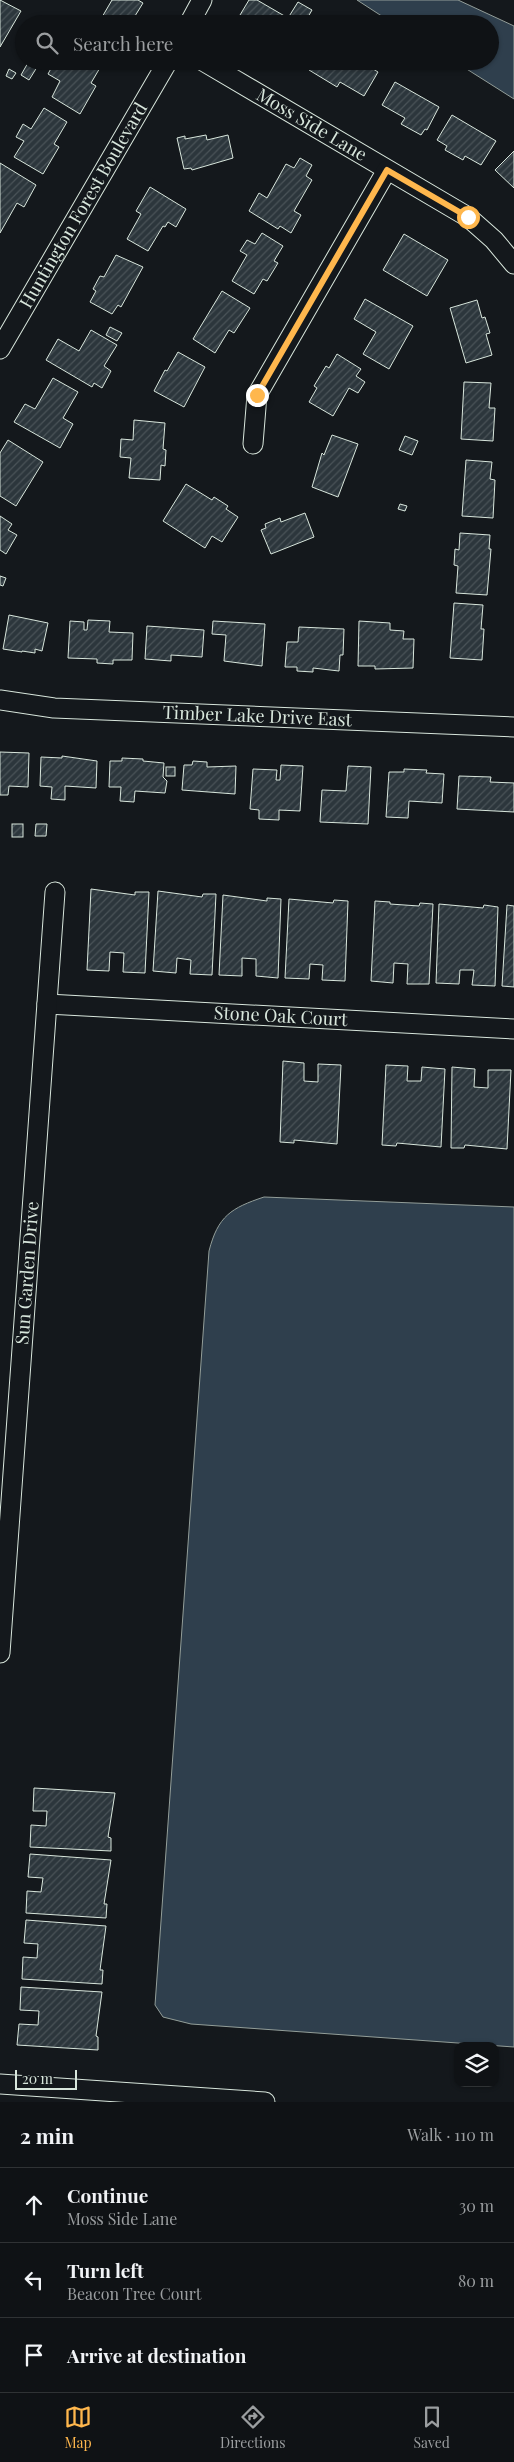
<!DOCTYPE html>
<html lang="en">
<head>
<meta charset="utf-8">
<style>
	:root { --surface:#0f1215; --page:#181b1e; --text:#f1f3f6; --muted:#9b9ea0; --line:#2f3234; --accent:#ffb74d }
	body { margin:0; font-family:"Playfair Display",serif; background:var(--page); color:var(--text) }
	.controls { position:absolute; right:15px; bottom:15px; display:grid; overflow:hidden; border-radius:10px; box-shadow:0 1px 4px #0004 }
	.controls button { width:45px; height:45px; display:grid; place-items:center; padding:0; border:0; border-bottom:1px solid var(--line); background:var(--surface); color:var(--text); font:25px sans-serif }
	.scale { position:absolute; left:15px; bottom:12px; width:62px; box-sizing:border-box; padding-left:5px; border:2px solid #d8e6dc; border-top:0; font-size:14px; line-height:18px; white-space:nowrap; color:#d8e6dc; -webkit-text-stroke:4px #14181c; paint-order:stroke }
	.stop { position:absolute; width:15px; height:15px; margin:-11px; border:4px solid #ffb74d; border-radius:50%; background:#fff }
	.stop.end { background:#ffb74d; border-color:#fff; box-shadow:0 1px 5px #0008 }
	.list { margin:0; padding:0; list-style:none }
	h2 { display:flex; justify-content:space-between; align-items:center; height:65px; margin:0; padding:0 20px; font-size:21px }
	h2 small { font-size:16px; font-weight:400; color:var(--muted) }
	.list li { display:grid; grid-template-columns:32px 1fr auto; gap:15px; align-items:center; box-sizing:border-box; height:75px; padding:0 20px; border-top:1px solid var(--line) }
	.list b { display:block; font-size:19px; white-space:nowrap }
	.list p { margin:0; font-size:16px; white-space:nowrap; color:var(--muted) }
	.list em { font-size:16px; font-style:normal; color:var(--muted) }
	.icon { flex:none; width:28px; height:28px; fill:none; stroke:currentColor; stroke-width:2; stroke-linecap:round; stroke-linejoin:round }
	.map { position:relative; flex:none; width:514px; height:2102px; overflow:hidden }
	.search { position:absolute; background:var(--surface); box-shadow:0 1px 4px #0004; left:15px; right:15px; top:15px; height:55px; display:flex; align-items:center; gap:12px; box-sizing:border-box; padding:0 18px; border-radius:28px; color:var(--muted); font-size:19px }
	.sheet { height:290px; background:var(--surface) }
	nav { display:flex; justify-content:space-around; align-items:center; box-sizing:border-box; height:70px; border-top:1px solid var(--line); background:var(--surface); font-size:14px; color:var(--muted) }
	nav a { display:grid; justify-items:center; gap:2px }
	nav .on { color:var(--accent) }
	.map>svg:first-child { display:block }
	.water { fill:#2f3f4d; stroke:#939e99 }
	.building { fill:url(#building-hatch); stroke:#d8e6dc }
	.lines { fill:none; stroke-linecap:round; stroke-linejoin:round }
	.street-casing { stroke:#d8e6dc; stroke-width:21 }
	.street { stroke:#14181c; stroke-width:19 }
	.route { stroke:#ffb74d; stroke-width:6 }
	.labels { text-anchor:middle; stroke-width:4; stroke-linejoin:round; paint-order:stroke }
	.street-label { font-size:18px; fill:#d8e6dc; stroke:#14181c }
</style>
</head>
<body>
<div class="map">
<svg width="514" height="2102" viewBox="0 0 514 2102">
	<defs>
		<pattern id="building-hatch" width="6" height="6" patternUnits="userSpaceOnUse" patternTransform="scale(1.25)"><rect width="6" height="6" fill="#2c363c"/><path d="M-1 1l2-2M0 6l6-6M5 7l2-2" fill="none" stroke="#4a5358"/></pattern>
	</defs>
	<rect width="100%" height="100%" fill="#14181c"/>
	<g class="water">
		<polygon points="357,0 458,0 514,26 514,99 454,61 490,61 490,24 394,24"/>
		<path d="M264,1197L514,1207V2047L191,2024L163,2017L155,2005L209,1251C218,1216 231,1208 264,1197Z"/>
	</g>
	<g class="building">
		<polygon points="0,0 21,11 0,47"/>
		<polygon points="112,0 138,0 143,3 135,16 138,18 135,24 98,24"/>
		<polygon points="249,0 257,0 288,18 298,2 312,10 304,24 244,24 237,20"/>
		<polygon points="29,61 39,64 29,80 21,75"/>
		<polygon points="55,61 104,61 91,83 96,86 80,114 52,97 60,81 48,74"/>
		<polygon points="314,61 360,61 378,72 364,96 340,82 337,87 309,70"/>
		<polygon points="9,69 16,73 12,79 6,76"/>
		<polygon points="395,82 439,107 427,130 425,129 421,135 401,124 405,118 382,105"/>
		<polygon points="44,108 67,122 54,144 59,147 43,174 14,157 24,141 16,137 23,124 31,129"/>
		<polygon points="452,115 496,141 481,165 465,156 463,160 445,150 447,146 437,140"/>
		<polygon points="206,135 207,140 228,135 233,158 192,170 191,168 184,169 177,138 185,136 185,139"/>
		<polygon points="514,151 514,188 495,170"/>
		<polygon points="300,158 312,165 306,176 312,180 294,211 301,215 291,233 280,226 278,229 249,211 259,193 267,198 286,164 294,168"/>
		<polygon points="0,163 36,185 24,207 17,203 0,233"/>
		<polygon points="150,187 186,209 176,227 168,222 165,227 163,226 148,251 127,239 141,214 136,211"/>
		<polygon points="262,233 283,246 274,261 278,263 267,281 263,279 254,294 232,281 247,255 240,251 247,240 255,244"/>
		<polygon points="404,234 448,260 427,296 383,270"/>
		<polygon points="116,255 143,267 121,307 118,305 112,314 90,302 96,291 93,289 100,276 104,277"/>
		<polygon points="222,291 250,308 234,333 229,330 215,353 193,339"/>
		<polygon points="365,299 413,326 389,369 363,354 376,332 354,319"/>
		<polygon points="477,300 482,318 485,317 490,333 486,334 492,355 466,363 450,308"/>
		<polygon points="110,327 122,333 117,341 106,335"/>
		<polygon points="91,330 117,345 104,366 111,371 102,388 94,383 92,387 46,360 58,339 79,351"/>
		<polygon points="178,352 205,367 184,407 154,391 165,370 167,371"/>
		<polygon points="337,354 361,369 356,376 365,382 358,393 349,388 333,416 309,402 317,388 314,386 326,366 329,368"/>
		<polygon points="53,378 78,392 63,418 73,424 60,448 14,422 25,404 35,409"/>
		<polygon points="464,382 491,383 489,408 495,408 493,441 461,439"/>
		<polygon points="134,420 165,423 163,449 166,450 165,466 161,465 160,480 129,478 131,458 120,457 121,439 133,440"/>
		<polygon points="332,435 358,444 338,497 312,487 322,453 324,455"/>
		<polygon points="405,436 418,441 412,455 399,450"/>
		<polygon points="8,440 43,462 16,506 0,496 0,453"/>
		<polygon points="466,460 492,462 490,479 495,480 493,518 462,516"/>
		<polygon points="186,484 212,500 214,497 228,506 226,509 238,517 222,542 212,536 205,548 163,521"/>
		<polygon points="400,504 407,506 405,511 398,509"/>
		<polygon points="305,513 314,537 271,554 261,530 266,528 265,524 280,518 281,522"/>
		<polygon points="0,516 12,524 8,530 17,535 6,554 0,550"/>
		<polygon points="460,533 490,535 489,549 491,549 487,595 456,593 458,566 454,565 455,549 459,550"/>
		<polygon points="0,576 6,578 3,586 0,585"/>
		<polygon points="454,603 483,605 481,629 484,629 482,660 450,658"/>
		<polygon points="9,615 48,623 42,651 35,649 35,653 22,651 22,652 3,649"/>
		<polygon points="88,620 110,621 109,632 133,633 132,660 113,660 113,664 97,663 97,659 68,658 70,621 84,622 84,630 87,630"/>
		<polygon points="213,621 265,624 262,666 224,661 226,635 212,634"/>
		<polygon points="359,621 390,623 390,630 404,631 403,639 414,639 413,668 375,669 375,666 358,666"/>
		<polygon points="147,626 204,630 202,657 171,655 171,661 145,659"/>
		<polygon points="299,627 344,629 343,655 340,655 339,671 313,668 313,672 297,671 297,667 285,667 287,642 298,642"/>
		<polygon points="0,752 29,753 28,787 9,786 8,795 0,795"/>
		<polygon points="62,756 97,761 96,788 65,786 65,800 51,799 52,787 40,786 41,757 62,758"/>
		<polygon points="122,758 143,759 143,761 164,763 163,777 167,781 165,793 135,791 134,802 120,801 121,787 109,787 110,761 122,761"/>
		<polygon points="193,761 207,762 207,767 236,766 235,794 182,790 184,765 192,765"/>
		<polygon points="281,765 303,766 300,811 279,810 279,820 259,819 259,810 250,809 253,769 277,770 276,780 280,780"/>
		<polygon points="348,766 371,767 368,824 320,822 322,790 346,791"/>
		<rect x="166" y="767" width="9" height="9"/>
		<polygon points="404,769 427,770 426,773 444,774 442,803 409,801 408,818 386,817 389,772 404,772"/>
		<polygon points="459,776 491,777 490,782 514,783 514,812 457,809"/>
		<rect x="12" y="824" width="11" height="13"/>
		<polygon points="36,824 47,824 46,836 35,836"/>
		<polygon points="91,889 135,895 135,892 149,892 145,973 123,972 124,953 110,952 109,971 87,970"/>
		<polygon points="158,891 202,897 203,894 216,894 212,975 190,974 191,960 177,958 176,973 153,971"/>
		<polygon points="223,895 267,901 267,898 281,899 278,978 256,976 256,959 242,958 242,976 219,975"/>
		<polygon points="289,899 333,903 334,900 348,901 345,981 322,980 323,965 310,964 309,979 285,978"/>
		<polygon points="375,901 390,902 390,904 419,906 420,903 433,904 429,984 407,984 408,964 394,963 393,983 371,981"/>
		<polygon points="439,904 483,908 484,905 498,907 495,986 472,985 474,970 460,970 459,984 436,983"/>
		<polygon points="507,905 514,906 514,987 502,986"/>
		<polygon points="283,1061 304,1063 304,1081 318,1082 318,1064 341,1065 337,1144 294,1140 294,1143 280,1142"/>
		<polygon points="386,1065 408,1066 407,1081 421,1081 422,1067 445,1069 441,1147 397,1143 396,1146 382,1145"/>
		<polygon points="452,1067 475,1069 474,1087 488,1088 488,1070 511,1070 507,1149 465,1145 464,1148 451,1148"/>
		<polygon points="34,1788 115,1793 108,1837 111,1838 111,1851 30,1847 31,1825 46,1826 47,1811 33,1811"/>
		<polygon points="30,1854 111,1860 104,1904 107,1904 106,1918 26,1913 27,1891 41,1892 43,1878 28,1877"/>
		<polygon points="26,1920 106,1926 100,1970 103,1970 102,1984 22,1979 23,1957 37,1958 38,1944 24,1943"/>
		<polygon points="21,1987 102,1992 96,2036 98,2037 98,2050 17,2045 19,2024 38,2025 39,2011 20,2010"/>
	</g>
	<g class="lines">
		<g class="street-casing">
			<g id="street">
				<polyline points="189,24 202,0"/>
				<path id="s1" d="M203,61L468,217L494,240L514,264"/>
				<path id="s2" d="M0,349L168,61"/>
				<polyline points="253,444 257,395 387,170"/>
				<path id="s3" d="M0,700L54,708L514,727"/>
				<path id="s4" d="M47,1004L514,1029"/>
				<path id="s5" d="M0,1653L55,892"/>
				<polyline points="0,2084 265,2102"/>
			</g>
		</g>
		<use href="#street" class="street"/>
	</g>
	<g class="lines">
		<polyline class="route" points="257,395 387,170 468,217"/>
	</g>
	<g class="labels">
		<g class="street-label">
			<text dy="6" stroke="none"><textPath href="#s1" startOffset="126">Moss Side Lane</textPath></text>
			<text dy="6" stroke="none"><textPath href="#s2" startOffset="166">Huntington Forest Boulevard</textPath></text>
			<text dy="6" stroke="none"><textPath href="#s3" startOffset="258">Timber Lake Drive East</textPath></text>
			<text dy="6" stroke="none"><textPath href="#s4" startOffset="234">Stone Oak Court</textPath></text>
			<text dy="6" stroke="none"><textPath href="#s5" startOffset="381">Sun Garden Drive</textPath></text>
		</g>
	</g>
</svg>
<div class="controls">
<button><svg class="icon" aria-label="layers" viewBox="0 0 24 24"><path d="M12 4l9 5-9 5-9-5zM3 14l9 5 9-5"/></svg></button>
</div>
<div class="scale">20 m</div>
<div class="stop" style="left:468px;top:217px"></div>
<div class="stop end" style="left:257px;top:395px"></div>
<div class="search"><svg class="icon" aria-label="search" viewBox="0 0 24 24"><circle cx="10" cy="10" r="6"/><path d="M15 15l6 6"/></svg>Search here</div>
</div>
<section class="sheet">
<h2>2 min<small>Walk · 110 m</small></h2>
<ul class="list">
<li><svg class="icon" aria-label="ahead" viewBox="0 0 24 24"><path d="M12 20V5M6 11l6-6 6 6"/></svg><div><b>Continue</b><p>Moss Side Lane</p></div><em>30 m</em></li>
<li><svg class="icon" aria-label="left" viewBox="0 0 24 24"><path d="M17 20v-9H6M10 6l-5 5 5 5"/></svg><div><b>Turn left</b><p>Beacon Tree Court</p></div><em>80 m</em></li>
<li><svg class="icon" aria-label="arrive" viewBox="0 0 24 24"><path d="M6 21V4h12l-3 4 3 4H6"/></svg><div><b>Arrive at destination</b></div></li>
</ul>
</section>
<nav>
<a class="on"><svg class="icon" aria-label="map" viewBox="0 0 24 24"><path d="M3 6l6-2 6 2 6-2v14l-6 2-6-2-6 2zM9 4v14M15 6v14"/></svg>Map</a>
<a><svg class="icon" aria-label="directions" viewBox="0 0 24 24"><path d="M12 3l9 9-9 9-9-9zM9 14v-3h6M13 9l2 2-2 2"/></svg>Directions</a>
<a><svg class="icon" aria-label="saved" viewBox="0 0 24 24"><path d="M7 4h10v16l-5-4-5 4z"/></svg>Saved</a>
</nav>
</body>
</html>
